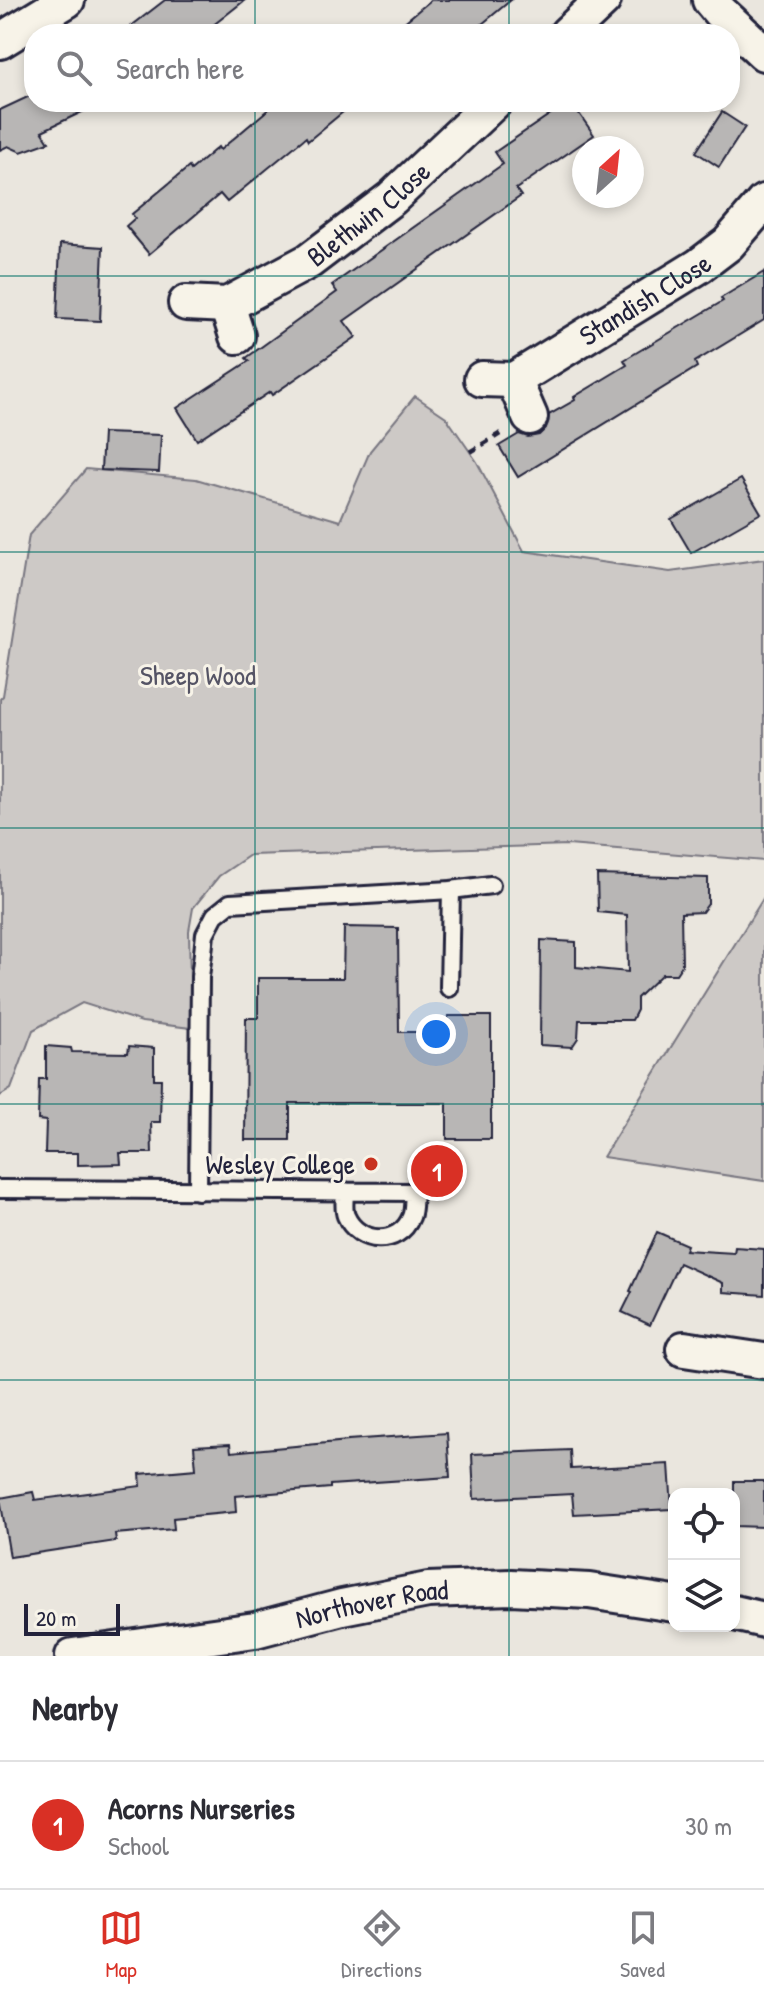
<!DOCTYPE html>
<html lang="en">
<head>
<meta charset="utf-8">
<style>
	:root { --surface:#fff; --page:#f7f7f7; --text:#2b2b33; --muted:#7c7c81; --line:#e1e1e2; --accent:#d93025 }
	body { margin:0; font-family:"Patrick Hand",sans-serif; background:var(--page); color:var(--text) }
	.controls { position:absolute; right:24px; bottom:24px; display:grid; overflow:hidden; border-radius:16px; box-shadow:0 4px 12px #0003 }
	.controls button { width:72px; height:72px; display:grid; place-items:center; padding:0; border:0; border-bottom:2px solid var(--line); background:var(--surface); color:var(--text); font:40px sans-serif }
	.compass { position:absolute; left:572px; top:136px; width:72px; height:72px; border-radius:50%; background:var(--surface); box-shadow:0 4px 12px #0003; rotate:27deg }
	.scale { position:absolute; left:24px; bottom:20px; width:96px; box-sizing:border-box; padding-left:8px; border:4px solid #22223b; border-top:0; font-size:22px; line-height:28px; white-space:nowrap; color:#22223b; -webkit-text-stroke:6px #f7f3e8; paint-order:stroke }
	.you { position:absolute; left:436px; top:1034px; width:28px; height:28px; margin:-20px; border:6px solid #fff; border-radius:50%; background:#1a73e8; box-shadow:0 0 0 12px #1a73e833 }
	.badge { display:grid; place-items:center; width:52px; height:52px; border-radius:50%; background:var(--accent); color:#fff; font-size:26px; font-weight:700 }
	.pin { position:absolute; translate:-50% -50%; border:4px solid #fff; box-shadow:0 2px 8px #0006 }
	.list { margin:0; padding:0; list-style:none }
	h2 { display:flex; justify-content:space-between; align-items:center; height:104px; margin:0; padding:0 32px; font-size:34px }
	h2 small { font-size:26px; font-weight:400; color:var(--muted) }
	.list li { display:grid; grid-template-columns:52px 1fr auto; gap:24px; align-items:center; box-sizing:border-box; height:128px; padding:0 32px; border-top:2px solid var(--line) }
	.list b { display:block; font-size:30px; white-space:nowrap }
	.list p { margin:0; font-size:26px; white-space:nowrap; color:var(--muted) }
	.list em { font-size:26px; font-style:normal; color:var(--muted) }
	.icon { flex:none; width:44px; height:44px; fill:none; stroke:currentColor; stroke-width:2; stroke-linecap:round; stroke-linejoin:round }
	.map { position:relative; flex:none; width:764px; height:1656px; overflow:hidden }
	.search { position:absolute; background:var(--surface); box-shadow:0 4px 12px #0003; left:24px; right:24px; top:24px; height:88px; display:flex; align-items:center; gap:20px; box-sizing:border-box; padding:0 28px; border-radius:32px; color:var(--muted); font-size:30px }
	.sheet { height:232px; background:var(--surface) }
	nav { display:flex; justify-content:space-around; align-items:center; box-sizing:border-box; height:112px; border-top:2px solid var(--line); background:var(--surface); font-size:22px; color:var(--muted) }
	nav a { display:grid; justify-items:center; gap:4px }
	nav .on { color:var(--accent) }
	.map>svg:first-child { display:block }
	.green { fill:#cdc9c6; stroke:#787680; stroke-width:2 }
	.building { fill:#b8b6b5; stroke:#22223b; stroke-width:2 }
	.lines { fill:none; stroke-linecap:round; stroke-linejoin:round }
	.lane-casing { stroke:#22223b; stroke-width:22 }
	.street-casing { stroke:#22223b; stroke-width:40 }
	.path { stroke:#22223b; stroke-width:5; stroke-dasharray:8 6; stroke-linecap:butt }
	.lane { stroke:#f7f3e8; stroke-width:16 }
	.street { stroke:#f7f3e8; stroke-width:34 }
	.grid { fill:none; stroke:#0f766e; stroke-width:2; stroke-opacity:0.55 }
	.poi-dot { fill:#c8321e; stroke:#f7f3e8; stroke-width:3 }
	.labels { text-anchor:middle; stroke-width:6; stroke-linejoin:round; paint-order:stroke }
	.street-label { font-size:28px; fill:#22223b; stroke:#f7f3e8 }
	.park-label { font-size:28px; fill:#555465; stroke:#f7f3e8 }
	.poi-label { font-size:28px; fill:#22223b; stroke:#f7f3e8; text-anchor:end }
</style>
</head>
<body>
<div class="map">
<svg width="764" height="1656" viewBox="0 0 764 1656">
	<rect width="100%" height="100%" fill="#eae6de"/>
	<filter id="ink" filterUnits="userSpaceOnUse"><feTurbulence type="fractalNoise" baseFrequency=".0125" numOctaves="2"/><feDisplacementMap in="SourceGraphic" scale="16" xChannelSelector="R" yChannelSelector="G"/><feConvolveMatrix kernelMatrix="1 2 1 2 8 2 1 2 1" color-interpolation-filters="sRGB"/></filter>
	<g filter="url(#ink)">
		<g class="green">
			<polygon points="415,396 446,417 477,462 524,551 670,572 764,559 764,861 568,845 250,855 219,876 193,908 189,931 191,1028 142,1022 82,1003 33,1030 11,1089 0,1096 0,699 3,696 29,535 86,469 196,479 340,521 370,451"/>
			<polygon points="764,897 764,1181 603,1157"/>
		</g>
		<g class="building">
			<polygon points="165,0 245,0 202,34 121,34"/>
			<polygon points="431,0 511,0 470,34 390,34"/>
			<polygon points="34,94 34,102 103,102 42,131 49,142 21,152 8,146 0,150 0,110"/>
			<polygon points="277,102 355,102 308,141 306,137 227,202 220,194 149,254 126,226 135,218 132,214 189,167 191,170 218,147 220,150"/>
			<polygon points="568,102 571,102 594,135 516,189 521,196 344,321 356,337 272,395 270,392 197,440 177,408 249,361 246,358 337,292 332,285 503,164 495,152"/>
			<polygon points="722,112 745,127 719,167 696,152"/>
			<polygon points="60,244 103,247 100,321 57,319"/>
			<polygon points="764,272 764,320 695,362 697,367 518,477 499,446 519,434 528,437 539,435 546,428 549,415 575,400 574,397 627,365 624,360 723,301 721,298"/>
			<polygon points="103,433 161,435 159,472 101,470"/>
			<polygon points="741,479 761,513 691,553 671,519"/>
			<polygon points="597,875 708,878 708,904 702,912 681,913 682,965 676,974 662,974 637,998 637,1010 632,1020 579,1020 578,1038 572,1047 540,1045 541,940 576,942 576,967 628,972 627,915 598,912"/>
			<polygon points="344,927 398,928 399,1032 448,1032 448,1016 491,1016 491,1139 447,1139 447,1103 290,1103 290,1140 245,1140 246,1018 258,1018 258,978 343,978"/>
			<polygon points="46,1046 71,1048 72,1052 128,1053 129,1046 154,1048 154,1079 161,1079 160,1122 151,1122 152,1153 120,1153 121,1164 78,1165 78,1153 45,1153 46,1121 38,1120 39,1079 46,1079"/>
			<polygon points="657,1232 687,1245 685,1250 734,1253 735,1247 764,1249 764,1295 723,1292 723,1283 679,1263 650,1325 622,1312 632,1292 630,1291"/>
			<polygon points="447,1433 450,1477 330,1485 330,1488 235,1496 236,1512 173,1518 174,1529 115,1534 116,1541 10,1557 0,1498 33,1492 35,1500 141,1486 140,1474 196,1469 194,1446 230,1444 231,1452 348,1441 348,1440"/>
			<polygon points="570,1450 571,1469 669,1464 672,1509 574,1514 572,1494 474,1499 472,1454"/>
			<polygon points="734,1481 764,1481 764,1527 734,1526"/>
		</g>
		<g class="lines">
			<g class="lane-casing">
				<g id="lane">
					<polyline points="449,988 451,890"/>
					<path d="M0,1189C138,1190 276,1190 414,1192C413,1200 414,1210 411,1217C399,1247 358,1244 346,1216C343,1209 345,1199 345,1191"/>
					<polyline points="198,1191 200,977 203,953 205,934 215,915 230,903 451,890 491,885"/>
				</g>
			</g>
			<g class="street-casing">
				<g id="street">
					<polyline points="710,0 720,12 764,53"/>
					<polyline points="567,34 603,0"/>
					<polyline points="0,41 67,0"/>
					<path id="s1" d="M186,303L227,305L309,261L392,198L494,102"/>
					<polyline points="227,305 237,336"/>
					<polyline points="482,379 514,380 530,417"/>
					<path id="s2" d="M514,380L699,266L728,244L764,202"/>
					<polyline points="684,1349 764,1361"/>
					<polyline points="734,1613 764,1620"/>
					<path id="s3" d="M73,1656L255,1630L342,1607L428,1590L511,1587L589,1591L674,1604"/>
				</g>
			</g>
			<polyline class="path" points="470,452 503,432"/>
			<use href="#lane" class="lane"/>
			<use href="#street" class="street"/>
		</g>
	</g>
	<path class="grid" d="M255,0V34M509,0V34M255,102V1656M509,102V1656M0,276H764M0,552H764M0,828H764M0,1104H764M0,1380H764"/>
	<circle class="poi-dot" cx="371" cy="1164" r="8"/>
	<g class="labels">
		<g class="street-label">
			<text dy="10" stroke="none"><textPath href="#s1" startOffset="210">Blethwin Close</textPath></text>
			<text dy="10" stroke="none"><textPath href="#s2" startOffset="154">Standish Close</textPath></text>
			<text dy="10" stroke="none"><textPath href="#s3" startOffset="304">Northover Road</textPath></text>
		</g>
		<g class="park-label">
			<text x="198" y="685">Sheep Wood</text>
		</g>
		<g class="poi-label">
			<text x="355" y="1174">Wesley College</text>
		</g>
	</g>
</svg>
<div class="controls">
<button><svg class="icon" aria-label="locate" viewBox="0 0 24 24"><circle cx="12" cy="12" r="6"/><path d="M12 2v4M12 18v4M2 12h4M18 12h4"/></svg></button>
<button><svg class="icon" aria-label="layers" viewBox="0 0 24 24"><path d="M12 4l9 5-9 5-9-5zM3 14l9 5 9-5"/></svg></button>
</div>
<svg class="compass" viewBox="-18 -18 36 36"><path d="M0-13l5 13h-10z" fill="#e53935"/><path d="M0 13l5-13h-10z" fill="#7c7c81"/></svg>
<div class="scale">20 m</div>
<div class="you"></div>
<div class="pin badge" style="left:437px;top:1171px">1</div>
<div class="search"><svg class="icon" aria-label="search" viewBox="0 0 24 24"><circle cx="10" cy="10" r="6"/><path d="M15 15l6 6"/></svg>Search here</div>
</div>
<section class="sheet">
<h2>Nearby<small></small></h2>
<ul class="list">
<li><span class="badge">1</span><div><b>Acorns Nurseries</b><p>School</p></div><em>30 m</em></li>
</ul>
</section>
<nav>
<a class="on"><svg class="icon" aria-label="map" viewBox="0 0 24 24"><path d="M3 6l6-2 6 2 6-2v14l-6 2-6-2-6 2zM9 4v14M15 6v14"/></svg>Map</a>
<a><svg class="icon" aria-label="directions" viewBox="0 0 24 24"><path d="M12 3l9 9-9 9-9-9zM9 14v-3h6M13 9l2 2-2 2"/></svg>Directions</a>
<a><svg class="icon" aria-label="saved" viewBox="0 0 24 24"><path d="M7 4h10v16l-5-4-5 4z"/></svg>Saved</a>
</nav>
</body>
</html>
